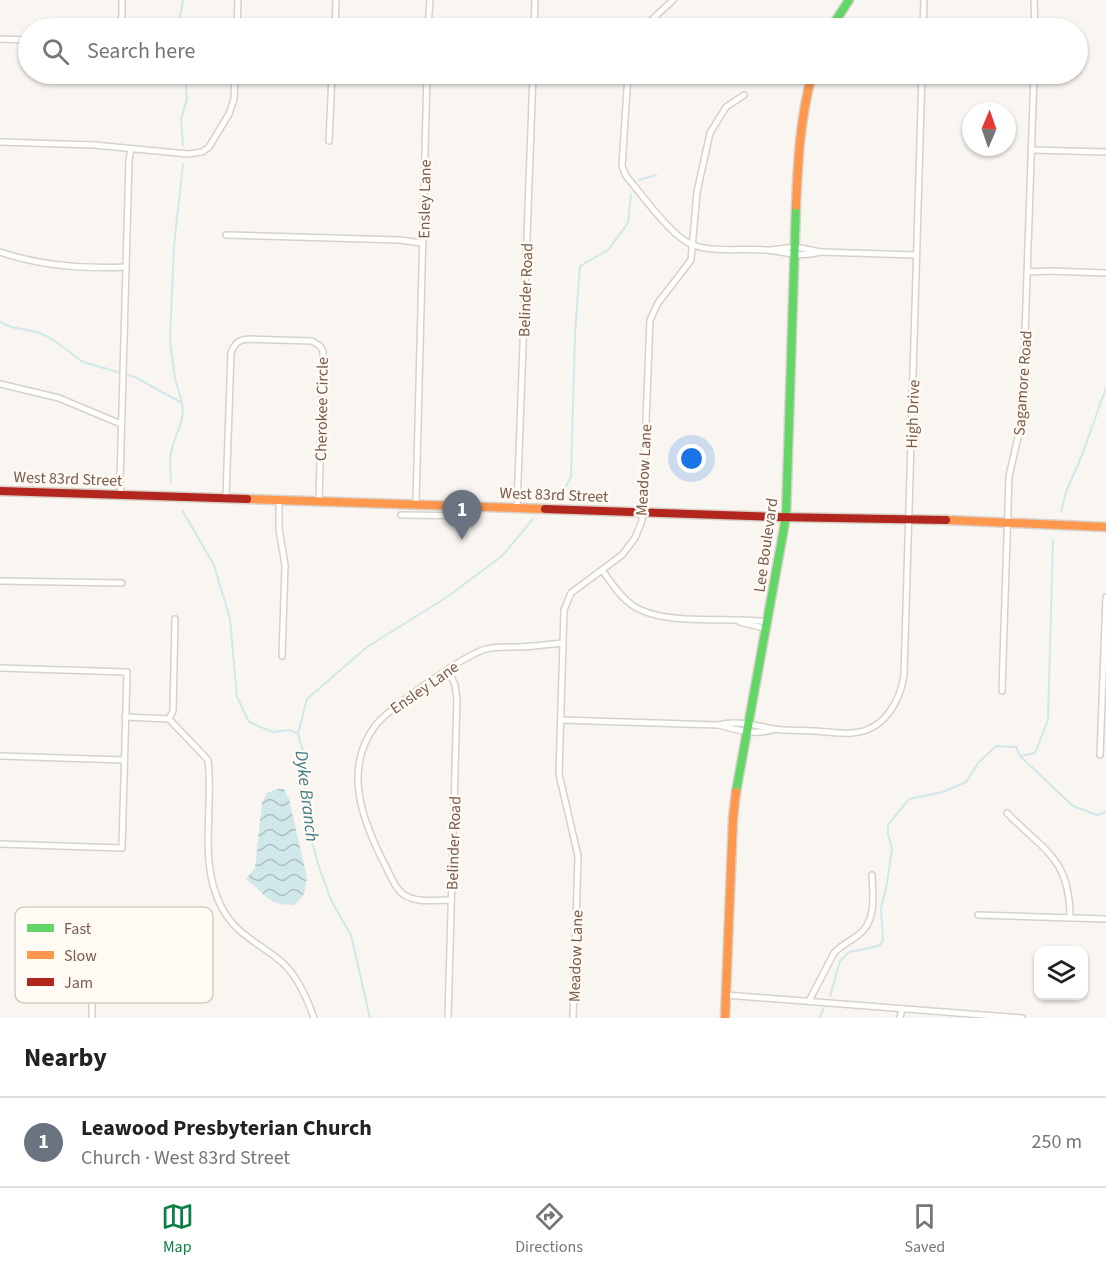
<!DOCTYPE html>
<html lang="en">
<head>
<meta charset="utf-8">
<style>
	:root { --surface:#fff; --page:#f2f2f2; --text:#222; --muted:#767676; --line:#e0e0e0; --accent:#0b8043 }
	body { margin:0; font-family:"Source Sans 3",sans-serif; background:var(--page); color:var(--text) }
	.controls { position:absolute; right:18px; bottom:18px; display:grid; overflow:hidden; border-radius:12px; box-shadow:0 2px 4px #0004 }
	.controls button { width:54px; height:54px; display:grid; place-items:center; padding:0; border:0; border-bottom:2px solid var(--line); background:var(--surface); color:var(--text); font:30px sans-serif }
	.compass { position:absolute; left:962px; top:102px; width:54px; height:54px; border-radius:50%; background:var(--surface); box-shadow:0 2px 4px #0004; rotate:2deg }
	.you { position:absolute; left:692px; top:459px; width:21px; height:21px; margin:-15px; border:4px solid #fff; border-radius:50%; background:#1a73e8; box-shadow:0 0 0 9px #1a73e833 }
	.badge { display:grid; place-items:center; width:39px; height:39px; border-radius:50%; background:var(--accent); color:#fff; font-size:20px; font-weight:700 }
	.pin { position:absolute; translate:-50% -50px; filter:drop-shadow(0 2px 3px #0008) }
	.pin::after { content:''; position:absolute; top:32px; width:21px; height:18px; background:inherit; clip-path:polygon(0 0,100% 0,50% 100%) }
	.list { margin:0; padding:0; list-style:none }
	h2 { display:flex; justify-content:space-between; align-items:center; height:78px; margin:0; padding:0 24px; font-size:26px }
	h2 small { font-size:20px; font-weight:400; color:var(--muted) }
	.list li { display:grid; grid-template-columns:39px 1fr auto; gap:18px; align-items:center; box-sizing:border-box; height:90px; padding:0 24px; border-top:2px solid var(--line) }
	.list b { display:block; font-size:22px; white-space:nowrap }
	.list p { margin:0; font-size:20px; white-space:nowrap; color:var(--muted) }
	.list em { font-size:20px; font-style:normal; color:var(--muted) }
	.icon { flex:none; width:33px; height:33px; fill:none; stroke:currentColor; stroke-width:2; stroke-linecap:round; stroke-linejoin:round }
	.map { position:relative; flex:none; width:1106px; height:1018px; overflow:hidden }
	.search { position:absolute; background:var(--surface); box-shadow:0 2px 4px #0004; left:18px; right:18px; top:18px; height:66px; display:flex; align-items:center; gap:15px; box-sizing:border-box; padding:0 21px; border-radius:33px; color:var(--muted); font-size:22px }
	.sheet { height:168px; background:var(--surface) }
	nav { display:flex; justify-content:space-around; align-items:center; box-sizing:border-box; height:84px; border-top:2px solid var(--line); background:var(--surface); font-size:16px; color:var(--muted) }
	nav a { display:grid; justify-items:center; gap:3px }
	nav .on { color:var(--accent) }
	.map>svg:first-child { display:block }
	.water { fill:url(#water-waves) }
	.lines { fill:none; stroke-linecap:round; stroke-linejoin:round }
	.stream { stroke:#d0e8ea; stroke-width:2 }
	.street-casing { stroke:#d7d1cb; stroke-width:8 }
	.fast-casing { stroke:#d9d2cb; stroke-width:11 }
	.slow-casing { stroke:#d9d2cb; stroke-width:11 }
	.jam-casing { stroke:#d9d2cb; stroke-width:11 }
	.street { stroke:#fefefd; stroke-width:5 }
	.fast { stroke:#63d668; stroke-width:8 }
	.slow { stroke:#ff974d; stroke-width:8 }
	.jam { stroke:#b3261e; stroke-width:8 }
	.labels { text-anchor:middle; stroke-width:5; stroke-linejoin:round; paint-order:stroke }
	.street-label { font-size:16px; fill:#7a5c4d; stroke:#fffaf3 }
	.water-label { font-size:18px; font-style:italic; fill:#437c86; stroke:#fffaf3 }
	.key { fill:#fffaf3; stroke:#d7cbc1; stroke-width:1.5 }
	.key-label { font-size:16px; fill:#7a5c4d }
</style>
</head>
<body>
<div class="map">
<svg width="1106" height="1018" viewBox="0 0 1106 1018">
	<defs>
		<pattern id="water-waves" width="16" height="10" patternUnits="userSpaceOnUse" patternTransform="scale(1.5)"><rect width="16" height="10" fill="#d0e8ea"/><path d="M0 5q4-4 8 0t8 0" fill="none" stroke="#aebfc0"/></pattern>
	</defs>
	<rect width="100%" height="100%" fill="#f9f5f0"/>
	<path class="water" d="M277,789H284L289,799L307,878L304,894L296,904C269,908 265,893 246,879L255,868L262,803L267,793Z"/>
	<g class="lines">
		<g class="stream">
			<polyline points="181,28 179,22 183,0"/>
			<polyline points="183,145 181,119 187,99 185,74"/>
			<polyline points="639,180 656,175"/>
			<path d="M0,322L11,327L37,332L52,339L83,362L135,377L182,403C186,421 174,435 171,453C169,462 171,473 171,482"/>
			<polyline points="182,402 175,379 170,340 174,245 183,164"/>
			<polyline points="561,495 571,477 575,334 580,266 608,250 628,223 631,194"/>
			<polyline points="182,510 214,565 230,619 237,697 249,722 273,732 290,730 298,734 304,755 306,818 318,864 331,900 351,935 370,1018"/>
			<polyline points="1061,512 1066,492 1082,455 1106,388"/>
			<polyline points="298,734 307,699 367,647 447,597 502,556 533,519"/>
			<polyline points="1020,756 1073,806 1097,815 1106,812"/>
			<polyline points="830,996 840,961 849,952 874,947 880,945 883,940 881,908 887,884 892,848 888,834 888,825 909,799 943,792 966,782 978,763 996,746 1016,747 1020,756 1035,753 1048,720 1053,540"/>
			<polyline points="819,1018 824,1008"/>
		</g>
		<g class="street-casing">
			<g id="street">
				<polyline points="1034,0 1035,28"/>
				<polyline points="117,28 122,16 122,0"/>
				<polyline points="237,28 238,0"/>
				<polyline points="335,28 336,0"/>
				<polyline points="428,28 430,0"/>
				<polyline points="534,28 535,0"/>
				<polyline points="643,28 673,0"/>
				<polyline points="923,28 924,0"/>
				<polyline points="0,39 28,40"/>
				<path d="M628,74L622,166L626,176C641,193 672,238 693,245C716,253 743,248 767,250C785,252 803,258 821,252"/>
				<polyline points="329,141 332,74"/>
				<polyline points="0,142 94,145 188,154 202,152 209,147 229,114 234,99 235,74"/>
				<polyline points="1032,150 1106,152"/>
				<polyline points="226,235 400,240 422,243"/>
				<polyline points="770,250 795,247 821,252 916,255"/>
				<path d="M0,252C41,266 83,269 126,267"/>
				<polyline points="1027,272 1050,271 1106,273"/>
				<polyline points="0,384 59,398 121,424"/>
				<polyline points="121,495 120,481 129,160 131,149"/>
				<path d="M226,497L231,353C235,342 239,340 249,339L312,341L320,346L323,351L319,500"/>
				<polyline points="279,499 279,529 285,565 282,656"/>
				<polyline points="416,503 427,74"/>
				<polyline points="517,507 533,74"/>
				<polyline points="401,515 476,516"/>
				<path d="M602,570C611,582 619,596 632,605C663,627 730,616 768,622"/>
				<polyline points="0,581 122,583"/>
				<polyline points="740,622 767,629"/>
				<polyline points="0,668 127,672 122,848 0,844"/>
				<polyline points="1002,691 1009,476 1022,420 1034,74"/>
				<polyline points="125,717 169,719"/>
				<path d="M169,719L208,760C214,808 198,861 221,906C234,933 257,942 278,959C296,972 307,998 314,1018"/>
				<polyline points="169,719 173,711 175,619"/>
				<path d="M561,720L718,725C736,720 755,725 773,729C787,731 801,730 815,731C827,732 840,734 852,733C883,731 900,703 904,675L922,74"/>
				<path d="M719,725C736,730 758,736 775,729"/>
				<polyline points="1100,755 1106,597"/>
				<polyline points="0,756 124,760"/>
				<path d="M1007,813C1044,851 1070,858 1070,918"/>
				<path d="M451,900C437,900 419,903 406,896C395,890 390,874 384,863C362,820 343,769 375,726C389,708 464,655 486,649C497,646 507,647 518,647C533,647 548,644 563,643"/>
				<polyline points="978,915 1106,919"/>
				<polyline points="726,995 1022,1018"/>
				<path d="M809,1001L834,953C841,945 849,942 857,936C877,922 873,897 872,875"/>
				<polyline points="92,1018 93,952"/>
				<polyline points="448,1018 457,699 455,685 448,669"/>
				<polyline points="573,1018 578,856 559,774 564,610 571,593 622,555 635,538 642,521 650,320 658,303 691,260 697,192 710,133 726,107 744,95"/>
				<polyline points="900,1018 902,1009"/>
			</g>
		</g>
		<g class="fast-casing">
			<g id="fast">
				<polyline points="831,28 849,0"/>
				<polyline points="736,792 786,517 796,206"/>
			</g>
		</g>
		<g class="slow-casing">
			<g id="slow">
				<path d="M796,206C798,159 800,120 812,74"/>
				<polyline points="247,499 545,509"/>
				<polyline points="946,520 1106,527"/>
				<polyline points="725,1018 733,818 736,792"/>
			</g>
		</g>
		<g class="jam-casing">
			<g id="jam">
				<polyline points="0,491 247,499"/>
				<polyline points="545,509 776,517 946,520"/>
			</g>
		</g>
		<use href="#street" class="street"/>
		<use href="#fast" class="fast"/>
		<use href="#slow" class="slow"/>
		<use href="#jam" class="jam"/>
	</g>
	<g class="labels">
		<g class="street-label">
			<text transform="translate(424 199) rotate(-89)" y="6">Ensley Lane</text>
			<text transform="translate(525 290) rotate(-88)" y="6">Belinder Road</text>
			<text transform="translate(1022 383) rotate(-86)" y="6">Sagamore Road</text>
			<text transform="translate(321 409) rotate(-89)" y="6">Cherokee Circle</text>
			<text transform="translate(912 414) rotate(-88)" y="6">High Drive</text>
			<text transform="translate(643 470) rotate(-87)" y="6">Meadow Lane</text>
			<text transform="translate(68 478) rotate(2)" y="6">West 83rd Street</text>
			<text transform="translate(554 494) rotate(2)" y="6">West 83rd Street</text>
			<text transform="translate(765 545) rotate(-82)" y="6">Lee Boulevard</text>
			<text transform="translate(424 687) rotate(-35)" y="6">Ensley Lane</text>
			<text transform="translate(453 843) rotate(-88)" y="6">Belinder Road</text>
			<text transform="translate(575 956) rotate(-88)" y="6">Meadow Lane</text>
		</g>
		<g class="water-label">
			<text transform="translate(307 796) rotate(83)" y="6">Dyke Branch</text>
		</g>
	</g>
	<rect x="15" y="907" width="198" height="96" rx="9" class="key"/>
	<rect x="27" y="924" width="27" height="8" fill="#63d668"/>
	<rect x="27" y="951" width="27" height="8" fill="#ff974d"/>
	<rect x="27" y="978" width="27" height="8" fill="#b3261e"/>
	<g class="key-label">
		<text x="64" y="934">Fast</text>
		<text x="64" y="961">Slow</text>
		<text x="64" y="988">Jam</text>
	</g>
</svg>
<div class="controls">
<button><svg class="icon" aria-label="layers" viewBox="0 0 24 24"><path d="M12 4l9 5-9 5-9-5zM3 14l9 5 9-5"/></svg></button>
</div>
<svg class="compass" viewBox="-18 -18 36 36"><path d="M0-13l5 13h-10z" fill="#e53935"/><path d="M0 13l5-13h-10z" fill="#767676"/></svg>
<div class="you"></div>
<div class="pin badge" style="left:462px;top:540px;background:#6b7280">1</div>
<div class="search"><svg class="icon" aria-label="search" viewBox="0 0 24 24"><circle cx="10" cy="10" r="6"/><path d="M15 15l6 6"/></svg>Search here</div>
</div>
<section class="sheet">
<h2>Nearby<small></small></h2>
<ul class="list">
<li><span class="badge" style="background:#6b7280">1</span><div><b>Leawood Presbyterian Church</b><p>Church · West 83rd Street</p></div><em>250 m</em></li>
</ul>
</section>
<nav>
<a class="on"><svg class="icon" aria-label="map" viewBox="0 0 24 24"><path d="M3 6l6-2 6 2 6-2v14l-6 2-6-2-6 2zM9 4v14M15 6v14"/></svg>Map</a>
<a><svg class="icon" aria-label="directions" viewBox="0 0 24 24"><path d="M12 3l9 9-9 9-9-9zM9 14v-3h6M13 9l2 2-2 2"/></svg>Directions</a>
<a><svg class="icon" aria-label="saved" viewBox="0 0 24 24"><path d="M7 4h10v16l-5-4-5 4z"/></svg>Saved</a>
</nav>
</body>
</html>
